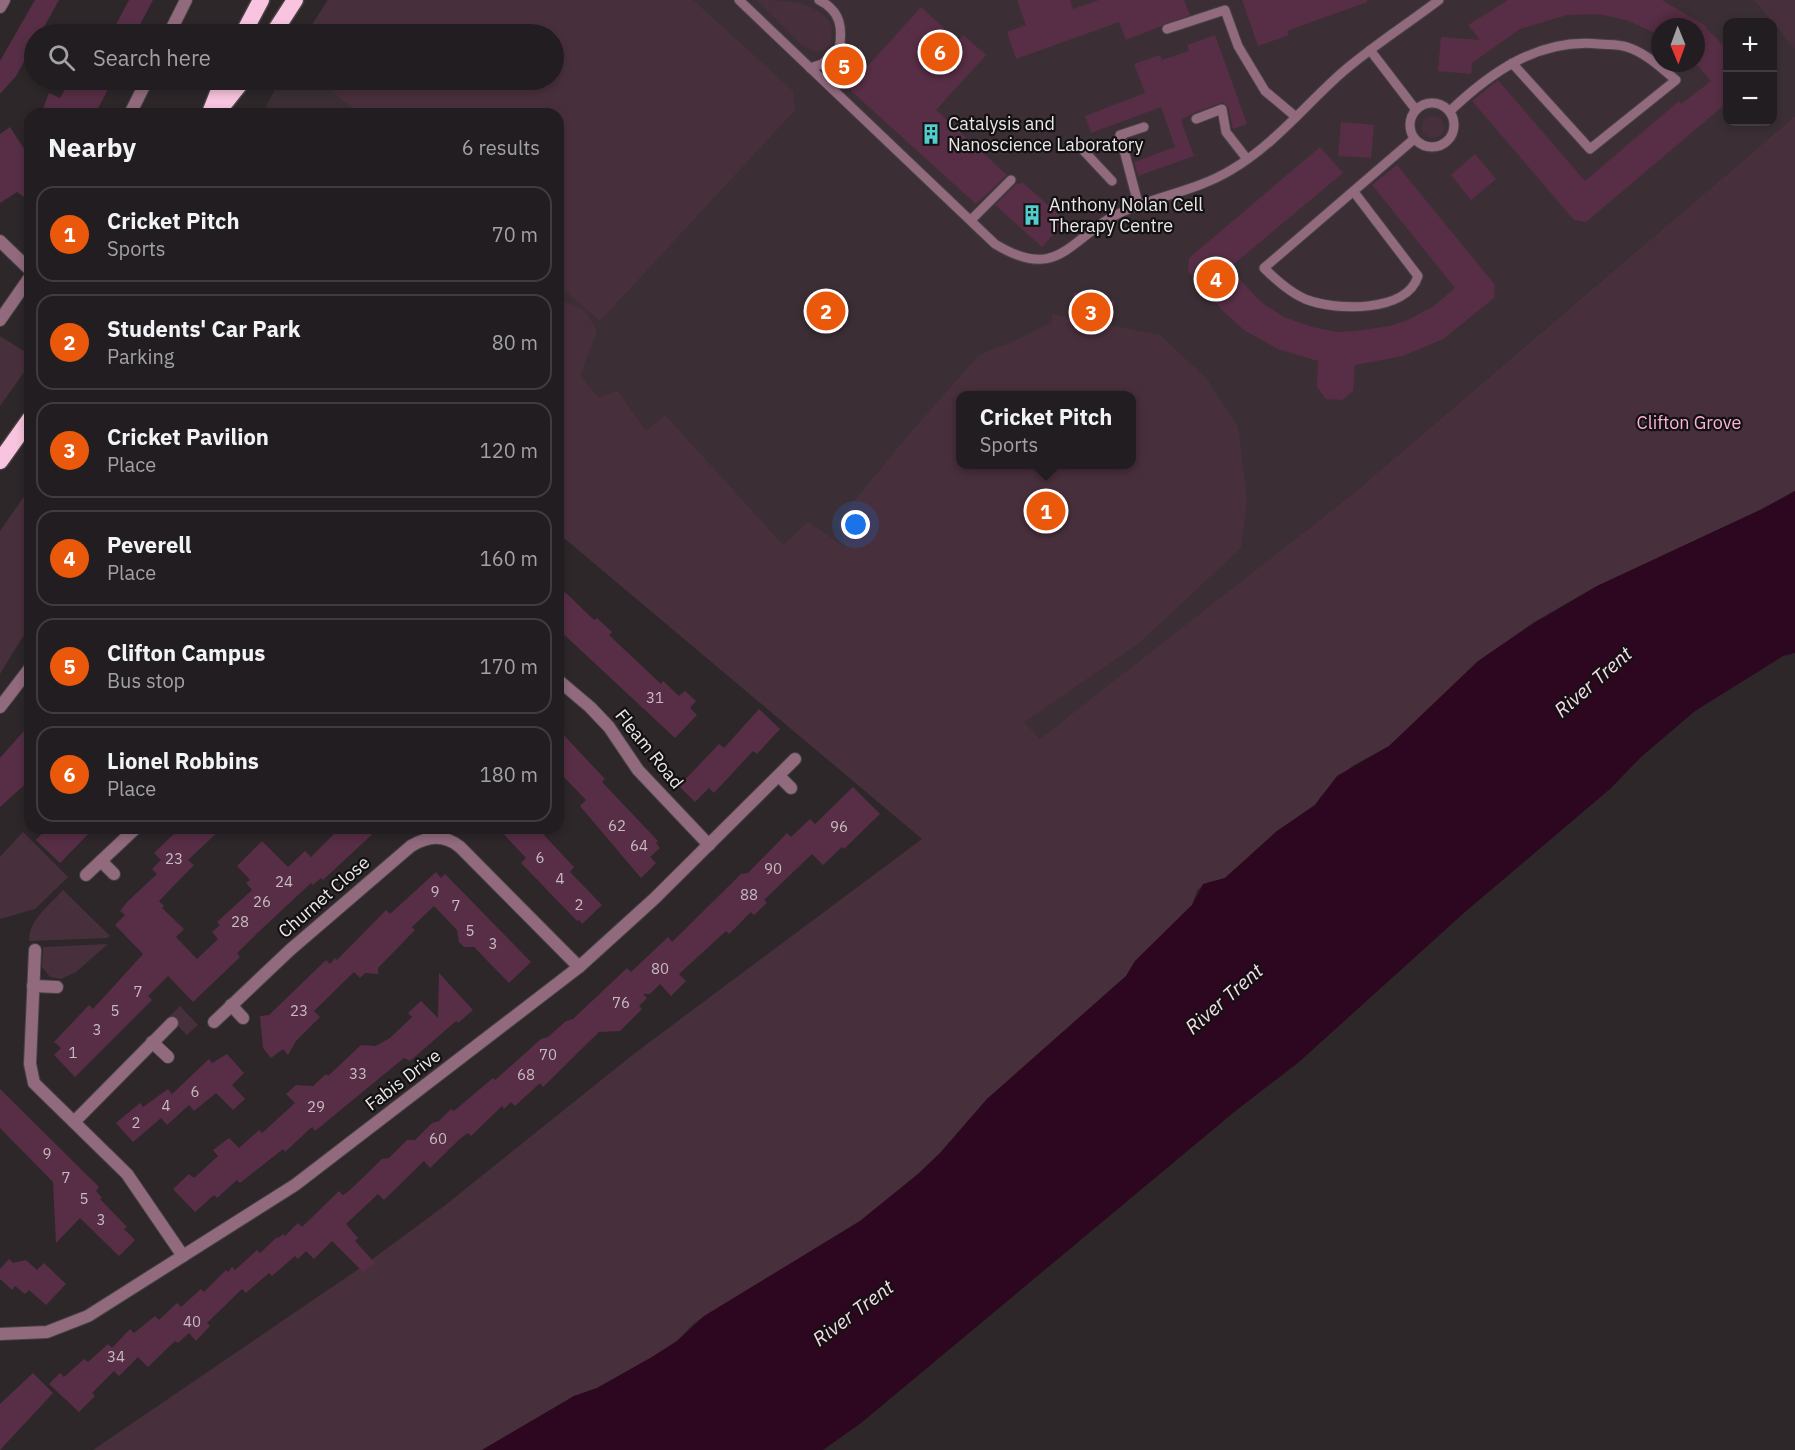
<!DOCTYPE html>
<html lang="en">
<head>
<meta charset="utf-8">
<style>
	:root { --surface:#221d20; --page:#2e2a2d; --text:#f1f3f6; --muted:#a2a2a5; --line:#3f3b3e; --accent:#ea580c }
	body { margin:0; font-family:"IBM Plex Sans",sans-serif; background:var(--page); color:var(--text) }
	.controls { position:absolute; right:18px; top:18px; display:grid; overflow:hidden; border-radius:12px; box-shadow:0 3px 9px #0003 }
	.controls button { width:54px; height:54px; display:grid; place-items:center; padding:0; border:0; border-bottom:2px solid var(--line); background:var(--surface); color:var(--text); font:30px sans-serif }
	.compass { position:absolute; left:1651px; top:18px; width:54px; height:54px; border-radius:50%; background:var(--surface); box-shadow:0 3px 9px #0003; rotate:179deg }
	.you { position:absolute; left:856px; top:525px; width:21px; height:21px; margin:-15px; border:4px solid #fff; border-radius:50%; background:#1a73e8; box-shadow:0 0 0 9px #1a73e833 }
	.badge { display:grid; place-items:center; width:39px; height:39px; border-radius:50%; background:var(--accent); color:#fff; font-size:20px; font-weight:700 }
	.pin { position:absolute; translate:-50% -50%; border:3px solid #fff; box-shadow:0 2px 6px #0006 }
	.popup { position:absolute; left:956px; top:391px; width:180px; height:78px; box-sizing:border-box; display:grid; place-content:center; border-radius:12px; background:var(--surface); filter:drop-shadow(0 2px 4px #0005); font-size:20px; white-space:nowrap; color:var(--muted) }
	.popup b { font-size:22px; color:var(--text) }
	.popup::after { content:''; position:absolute; left:50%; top:100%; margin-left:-12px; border:12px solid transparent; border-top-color:var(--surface) }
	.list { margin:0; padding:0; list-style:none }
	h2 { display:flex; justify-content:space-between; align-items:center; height:78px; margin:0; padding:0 24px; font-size:26px }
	h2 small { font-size:20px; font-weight:400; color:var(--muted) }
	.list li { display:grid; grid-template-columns:39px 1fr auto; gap:18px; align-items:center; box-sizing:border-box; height:96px; margin:0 12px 12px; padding:0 12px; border:2px solid var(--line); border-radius:18px }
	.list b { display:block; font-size:22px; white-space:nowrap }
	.list p { margin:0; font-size:20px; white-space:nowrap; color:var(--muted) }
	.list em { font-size:20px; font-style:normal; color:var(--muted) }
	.icon { flex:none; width:33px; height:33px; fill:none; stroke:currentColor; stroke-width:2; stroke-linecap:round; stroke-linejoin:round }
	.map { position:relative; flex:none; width:1795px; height:1450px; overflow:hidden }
	.search { position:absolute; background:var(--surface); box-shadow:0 3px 9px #0003; left:24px; top:24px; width:540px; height:66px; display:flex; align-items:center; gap:15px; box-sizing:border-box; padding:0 21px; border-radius:33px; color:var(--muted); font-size:22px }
	.panel { position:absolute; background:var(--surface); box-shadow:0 3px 9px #0003; left:24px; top:108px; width:540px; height:726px; border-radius:18px }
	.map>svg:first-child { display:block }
	.built { fill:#3b2f35; fill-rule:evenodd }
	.green { fill:#482f3c; fill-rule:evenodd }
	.water { fill:#2d071f }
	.building { fill:#572e45 }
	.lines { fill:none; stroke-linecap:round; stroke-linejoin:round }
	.service-casing { stroke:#484245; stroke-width:11 }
	.minor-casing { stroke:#484245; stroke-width:14 }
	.trunk-casing { stroke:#484245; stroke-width:19 }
	.service { stroke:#916a7e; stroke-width:9 }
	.minor { stroke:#916a7e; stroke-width:12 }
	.trunk { stroke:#f8c4df; stroke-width:16 }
	.labels { text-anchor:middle; stroke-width:4.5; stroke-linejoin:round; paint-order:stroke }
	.number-label { font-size:15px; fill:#c7bac1 }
	.poi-label { font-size:18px; fill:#ece8ea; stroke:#131112; text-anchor:start }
	.park-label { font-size:18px; fill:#fcb2d9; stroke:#131112 }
	.street-label { font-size:18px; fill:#ece8ea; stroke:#131112 }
	.water-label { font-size:20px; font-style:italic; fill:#f8d9e9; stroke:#131112 }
</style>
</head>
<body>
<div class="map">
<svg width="1795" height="1450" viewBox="0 0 1795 1450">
	<rect width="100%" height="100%" fill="#2d272a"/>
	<path class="built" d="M328,0H1795V116L1350,496L1040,740L558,533V114H262L280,80H554V34H306ZM1728,22H1772V122H1728ZM1660,27H1696V63H1660ZM960,396H1132V464H960Z"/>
	<g class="green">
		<polygon points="328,0 693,0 793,91 795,110 600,321 558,285 558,114 359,114 319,80 554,80 554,34 306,34"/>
		<path d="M757,0C780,0 819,0 831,25C833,29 831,38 831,43L826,49L815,52L801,44Z"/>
		<polygon points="1754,0 1795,0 1795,49"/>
		<circle cx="1433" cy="127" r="11"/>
		<path d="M1795,116V491L1760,510L1597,586L1534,622L1487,655L1389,746L1352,766L1322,795L1315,805L1277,831L1225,878L1209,882L1197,890L1192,905L1135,961L1126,976L987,1099L940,1153L918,1174L860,1221L694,1323L677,1341L652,1357L597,1388L574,1396L482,1450H93L363,1266L443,1207L635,1053L922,839L558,533V299L585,311L597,331L580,376L599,398L617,390L646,431L665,415L783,545L808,522L846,548L837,522L911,432L979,355L1015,341L1052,322V314L1160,335L1207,379L1238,427L1247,500L1241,548L1139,643L1024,722L1040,739L1350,496ZM960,396H1132V464H960Z"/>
		<polygon points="0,336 30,355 30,364 0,406"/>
		<polygon points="30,488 30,625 0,674 0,531"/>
		<polygon points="23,832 68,877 35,909 0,919 0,857"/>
		<path d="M63,890L110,936L107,938L29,941C29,919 50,905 63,890Z"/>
		<polygon points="108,944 76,972 61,979 50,977 42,967 43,947"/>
		<polygon points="180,1006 198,1025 187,1035 169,1017"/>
	</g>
	<polygon class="water" points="1795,491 1795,653 1783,656 1695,711 1641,757 1610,789 1465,912 1299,1062 1233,1113 861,1423 823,1450 482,1450 574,1396 597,1388 652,1357 677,1341 704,1316 860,1221 918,1174 940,1153 987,1099 1126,976 1135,961 1192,905 1203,884 1225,878 1277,831 1315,805 1337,776 1389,746 1478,661 1534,623 1597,586 1760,510"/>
	<g class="building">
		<polygon points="35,0 59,0 40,34 34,34 34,44 16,76 0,94 0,61"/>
		<polygon points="129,0 153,0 135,34 111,34"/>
		<polygon points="1017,0 1070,0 1073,9 1099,0 1184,0 1190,15 1126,40 1119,22 1016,59 1007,32 1026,25"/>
		<polygon points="1242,0 1367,0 1367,2 1287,31 1289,35 1258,46"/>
		<polygon points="1508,0 1662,0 1708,27 1705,27 1728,50 1728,102 1586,222 1574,220 1472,101 1498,80 1585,181 1679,101 1681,104 1711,81 1696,64 1696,27 1660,27 1660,35 1626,20 1598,14 1567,15 1520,29 1472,63 1471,74 1438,71 1441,37 1480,40 1468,25"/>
		<polygon points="921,7 958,41 963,35 986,55 936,110 1007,175 976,204 848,88"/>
		<polygon points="1215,35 1247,124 1233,129 1228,107 1223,102 1194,113 1181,120 1194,156 1138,176 1134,162 1175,147 1161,107 1091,133 1085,116 1145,93 1134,64 1160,55 1162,60 1189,51 1187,45"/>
		<polygon points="90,80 113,80 95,114 41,114 49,93 60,98 69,82 84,89"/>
		<polygon points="1341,122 1374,125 1371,158 1338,156"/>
		<polygon points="10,127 30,158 30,201 17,192 0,203 0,134"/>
		<polygon points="1320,147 1343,173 1229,268 1262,303 1284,317 1312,327 1337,332 1355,331 1390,326 1408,320 1434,306 1455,288 1372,185 1397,165 1495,285 1494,298 1443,339 1403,356 1355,365 1353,391 1342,400 1326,399 1317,387 1318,361 1278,349 1244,330 1223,311 1188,271 1189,258"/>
		<polygon points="1475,154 1496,179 1471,200 1451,175"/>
		<polygon points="1022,182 1066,221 1042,247 995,205 1017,183 1019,185"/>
		<polygon points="1074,292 1115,301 1109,331 1067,323"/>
		<polygon points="565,592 594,620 597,618 612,632 609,635 661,684 663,681 679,696 685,691 696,701 690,708 697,715 675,738 558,629 558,600"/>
		<polygon points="759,709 780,729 757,754 753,751 714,793 709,788 695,802 679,786 719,744 724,748"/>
		<polygon points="30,724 30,780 0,807 0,758"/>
		<polygon points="558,729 605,779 602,782 658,841 656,843 660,848 650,857 656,863 641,878 580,806 586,800 558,771"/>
		<polygon points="853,787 880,814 844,849 842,847 823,865 812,854 764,900 767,903 754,915 751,912 729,934 726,931 679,974 686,981 671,996 660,984 650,994 643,994 647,998 639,1006 642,1009 620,1031 599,1032 543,1087 540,1083 515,1106 511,1102 504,1109 502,1106 471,1136 468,1133 461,1138 430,1168 424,1161 384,1200 378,1194 346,1224 358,1238 355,1241 375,1263 363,1272 332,1241 314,1259 306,1251 298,1259 295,1256 272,1276 269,1273 246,1293 242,1289 207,1323 210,1326 196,1341 189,1333 178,1343 175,1341 148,1367 138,1357 119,1376 114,1371 92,1393 95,1396 79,1412 49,1384 60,1373 64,1377 84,1359 88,1362 108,1344 112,1348 130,1329 134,1333 155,1316 159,1320 177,1303 181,1307 201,1289 204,1292 226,1270 228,1272 232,1267 235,1270 257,1250 260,1253 277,1237 278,1238 283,1234 285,1236 298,1223 302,1227 339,1191 343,1195 350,1190 382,1159 389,1158 407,1140 415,1140 432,1123 439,1121 451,1109 454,1111 493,1078 495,1080 541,1039 548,1037 566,1021 573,1019 627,968 631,972 668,937 672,942 741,874 748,873 787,833 791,837 810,819 815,824"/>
		<polygon points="47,828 94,828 60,863 36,840"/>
		<polygon points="180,828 222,828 188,860 194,865 159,901 164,906 162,908 184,929 176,937 197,959 218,939 212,932 220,925 217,922 252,890 246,883 250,880 237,866 262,841 288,867 305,851 311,857 340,828 379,828 323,880 321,878 313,885 311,883 267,924 237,953 240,957 193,1002 168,976 148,996 152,1000 75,1077 54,1055 61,1048 54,1042 89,1005 93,1009 143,954 115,925 125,915 120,911 128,901 157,874 152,869 161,860 154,853"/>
		<polygon points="498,828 551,828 544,835 574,867 570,872 602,905 582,924 579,920 577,921 521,863 526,858"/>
		<polygon points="436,872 441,878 445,874 531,962 509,983 474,947 464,947 459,942 457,930 434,906 412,927 415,930 378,968 378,974 365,973 360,978 354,972 314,1011 320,1017 296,1041 288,1055 283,1049 271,1058 263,1048 260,1016 269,1015 326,960 330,964 335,958 337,960 386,910 390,914"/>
		<polygon points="439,973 473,1010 458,1023 456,1021 410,1061 404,1058 315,1131 312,1127 285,1152 283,1149 240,1183 237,1180 217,1198 214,1195 195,1212 173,1189 189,1174 194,1178 218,1156 213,1150 229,1138 239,1148 259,1130 262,1133 295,1103 286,1094 296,1085 313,1086 326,1074 328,1076 361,1045 376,1046 390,1038 412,1017 408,1013 421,1001 438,1018"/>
		<polygon points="227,1054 244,1073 232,1085 245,1099 233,1110 216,1093 194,1111 189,1105 167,1125 161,1118 133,1142 116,1123 140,1103 143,1107 168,1089 172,1094 209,1059 212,1063"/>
		<polygon points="0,1089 99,1187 96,1191 102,1198 100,1199 127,1227 124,1229 135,1240 119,1256 80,1218 56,1243 53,1182 0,1128"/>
		<polygon points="9,1259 13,1263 26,1260 37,1270 44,1263 66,1284 46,1305 29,1290 25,1294 15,1286 12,1290 0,1279 0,1269"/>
		<polygon points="33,1373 53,1393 0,1450 0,1404"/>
	</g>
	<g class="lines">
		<g class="service-casing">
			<g id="service">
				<path d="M739,0L995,244C1056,281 1067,243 1112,217C1148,197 1193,193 1231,170C1272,146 1302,109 1337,77C1369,48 1405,26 1439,0"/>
				<polyline points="1167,29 1225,10 1238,46 1265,91 1296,117"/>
				<polyline points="1370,50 1416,110"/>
				<path d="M810,68L822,64L839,50C843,28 841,11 819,0"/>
				<circle cx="1432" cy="125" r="22"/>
				<path d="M1450,111C1491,72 1539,38 1599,44C1608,45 1618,44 1627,47C1646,53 1661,68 1676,80L1590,149L1512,63"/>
				<polyline points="1196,119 1222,109 1226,132 1247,159"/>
				<polyline points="1082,149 1112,181"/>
				<path d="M1354,192L1418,276C1407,313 1335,311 1305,299C1289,292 1276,280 1264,268L1414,139"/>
				<polyline points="1139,207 1120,135 1144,127"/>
				<polyline points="971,220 1011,180"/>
			</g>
		</g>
		<g class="minor-casing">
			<g id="minor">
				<polyline points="0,7 4,0"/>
				<polyline points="169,34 186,0"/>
				<polyline points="130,114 147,80"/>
				<polyline points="0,241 30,270"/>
				<polyline points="0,320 30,277"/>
				<polyline points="558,680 590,707 609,727 638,770 709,845"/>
				<polyline points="0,707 30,668"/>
				<polyline points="779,776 791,788"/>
				<polyline points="101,861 114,874"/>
				<polyline points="86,875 136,828"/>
				<polyline points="35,950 30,1064 34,1083 127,1174 183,1256"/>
				<polyline points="33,986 57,987"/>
				<polyline points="231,1005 243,1018"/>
				<path d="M214,1022L290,950L411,846C428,836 444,834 460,847L579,967"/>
				<polyline points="152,1042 168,1057"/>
				<polyline points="74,1122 172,1023"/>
				<polyline points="0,1334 47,1332 88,1316 295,1185 579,967 654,899 795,759"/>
			</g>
		</g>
		<g class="trunk-casing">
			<g id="trunk">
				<polyline points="243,34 261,0"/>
				<polyline points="273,34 295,0"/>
				<polyline points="210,113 223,80"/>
				<polyline points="216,114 243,80"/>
				<polyline points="0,461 30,419"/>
			</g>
		</g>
		<use href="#service" class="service"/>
		<use href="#minor" class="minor"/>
		<use href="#trunk" class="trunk"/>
	</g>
	<defs>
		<g id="building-bare" transform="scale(1.62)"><path d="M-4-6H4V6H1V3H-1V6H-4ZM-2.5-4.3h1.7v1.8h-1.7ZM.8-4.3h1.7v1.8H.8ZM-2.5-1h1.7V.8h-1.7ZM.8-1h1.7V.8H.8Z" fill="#52cdce" stroke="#131112" stroke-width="2.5" paint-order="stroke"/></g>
	</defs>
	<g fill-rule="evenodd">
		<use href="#building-bare" x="931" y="134"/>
		<use href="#building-bare" x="1032" y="215"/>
	</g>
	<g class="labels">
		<g class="number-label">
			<text x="655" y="703">31</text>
			<text x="617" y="831">62</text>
			<text x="839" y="832">96</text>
			<text x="639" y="851">64</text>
			<text x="540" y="863">6</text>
			<text x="174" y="864">23</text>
			<text x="773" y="874">90</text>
			<text x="560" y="884">4</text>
			<text x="284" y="887">24</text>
			<text x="435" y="897">9</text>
			<text x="749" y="900">88</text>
			<text x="262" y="907">26</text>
			<text x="579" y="910">2</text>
			<text x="456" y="911">7</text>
			<text x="240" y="927">28</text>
			<text x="470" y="936">5</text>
			<text x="493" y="949">3</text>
			<text x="660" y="974">80</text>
			<text x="138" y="997">7</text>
			<text x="621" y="1008">76</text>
			<text x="115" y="1016">5</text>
			<text x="299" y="1016">23</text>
			<text x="97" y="1035">3</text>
			<text x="73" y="1058">1</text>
			<text x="548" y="1060">70</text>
			<text x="358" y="1079">33</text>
			<text x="526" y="1080">68</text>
			<text x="195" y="1097">6</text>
			<text x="166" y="1111">4</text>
			<text x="316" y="1112">29</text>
			<text x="136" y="1128">2</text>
			<text x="438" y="1144">60</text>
			<text x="47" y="1159">9</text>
			<text x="66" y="1183">7</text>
			<text x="84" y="1204">5</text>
			<text x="101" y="1225">3</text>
			<text x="192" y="1327">40</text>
			<text x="116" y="1362">34</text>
		</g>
		<g class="poi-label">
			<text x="948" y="130">Catalysis and<tspan x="948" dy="21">Nanoscience Laboratory</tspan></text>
			<text x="1049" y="211">Anthony Nolan Cell<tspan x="1049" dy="21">Therapy Centre</tspan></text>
		</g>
		<g class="park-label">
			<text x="1689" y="429">Clifton Grove</text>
		</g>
		<g class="street-label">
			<text transform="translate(649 749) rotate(51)" y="6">Fleam Road</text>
			<text transform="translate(324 897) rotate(-41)" y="6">Churnet Close</text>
			<text transform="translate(403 1080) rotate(-37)" y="6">Fabis Drive</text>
		</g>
		<g class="water-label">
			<text transform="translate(1593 682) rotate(-41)" y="7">River Trent</text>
			<text transform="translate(1224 999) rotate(-41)" y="7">River Trent</text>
			<text transform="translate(853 1313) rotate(-37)" y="7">River Trent</text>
		</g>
	</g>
</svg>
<div class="controls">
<button>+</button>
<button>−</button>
</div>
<svg class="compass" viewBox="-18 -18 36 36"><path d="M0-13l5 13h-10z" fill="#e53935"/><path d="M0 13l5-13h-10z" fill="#a2a2a5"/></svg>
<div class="you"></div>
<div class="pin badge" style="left:1046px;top:511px">1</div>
<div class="popup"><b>Cricket Pitch</b>Sports</div>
<div class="pin badge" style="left:826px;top:311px">2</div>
<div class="pin badge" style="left:1091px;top:312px">3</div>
<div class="pin badge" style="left:1216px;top:279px">4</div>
<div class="pin badge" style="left:844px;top:66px">5</div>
<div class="pin badge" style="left:940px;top:52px">6</div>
<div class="search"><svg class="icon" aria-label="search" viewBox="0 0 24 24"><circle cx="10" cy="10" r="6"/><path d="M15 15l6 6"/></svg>Search here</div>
<section class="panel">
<h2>Nearby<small>6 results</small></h2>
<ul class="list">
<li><span class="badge">1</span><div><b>Cricket Pitch</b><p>Sports</p></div><em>70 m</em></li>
<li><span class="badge">2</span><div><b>Students' Car Park</b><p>Parking</p></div><em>80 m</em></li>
<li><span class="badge">3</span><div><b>Cricket Pavilion</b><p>Place</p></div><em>120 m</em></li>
<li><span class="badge">4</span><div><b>Peverell</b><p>Place</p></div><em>160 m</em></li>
<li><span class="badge">5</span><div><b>Clifton Campus</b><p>Bus stop</p></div><em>170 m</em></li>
<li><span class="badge">6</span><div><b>Lionel Robbins</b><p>Place</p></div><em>180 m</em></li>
</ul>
</section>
</div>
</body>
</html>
